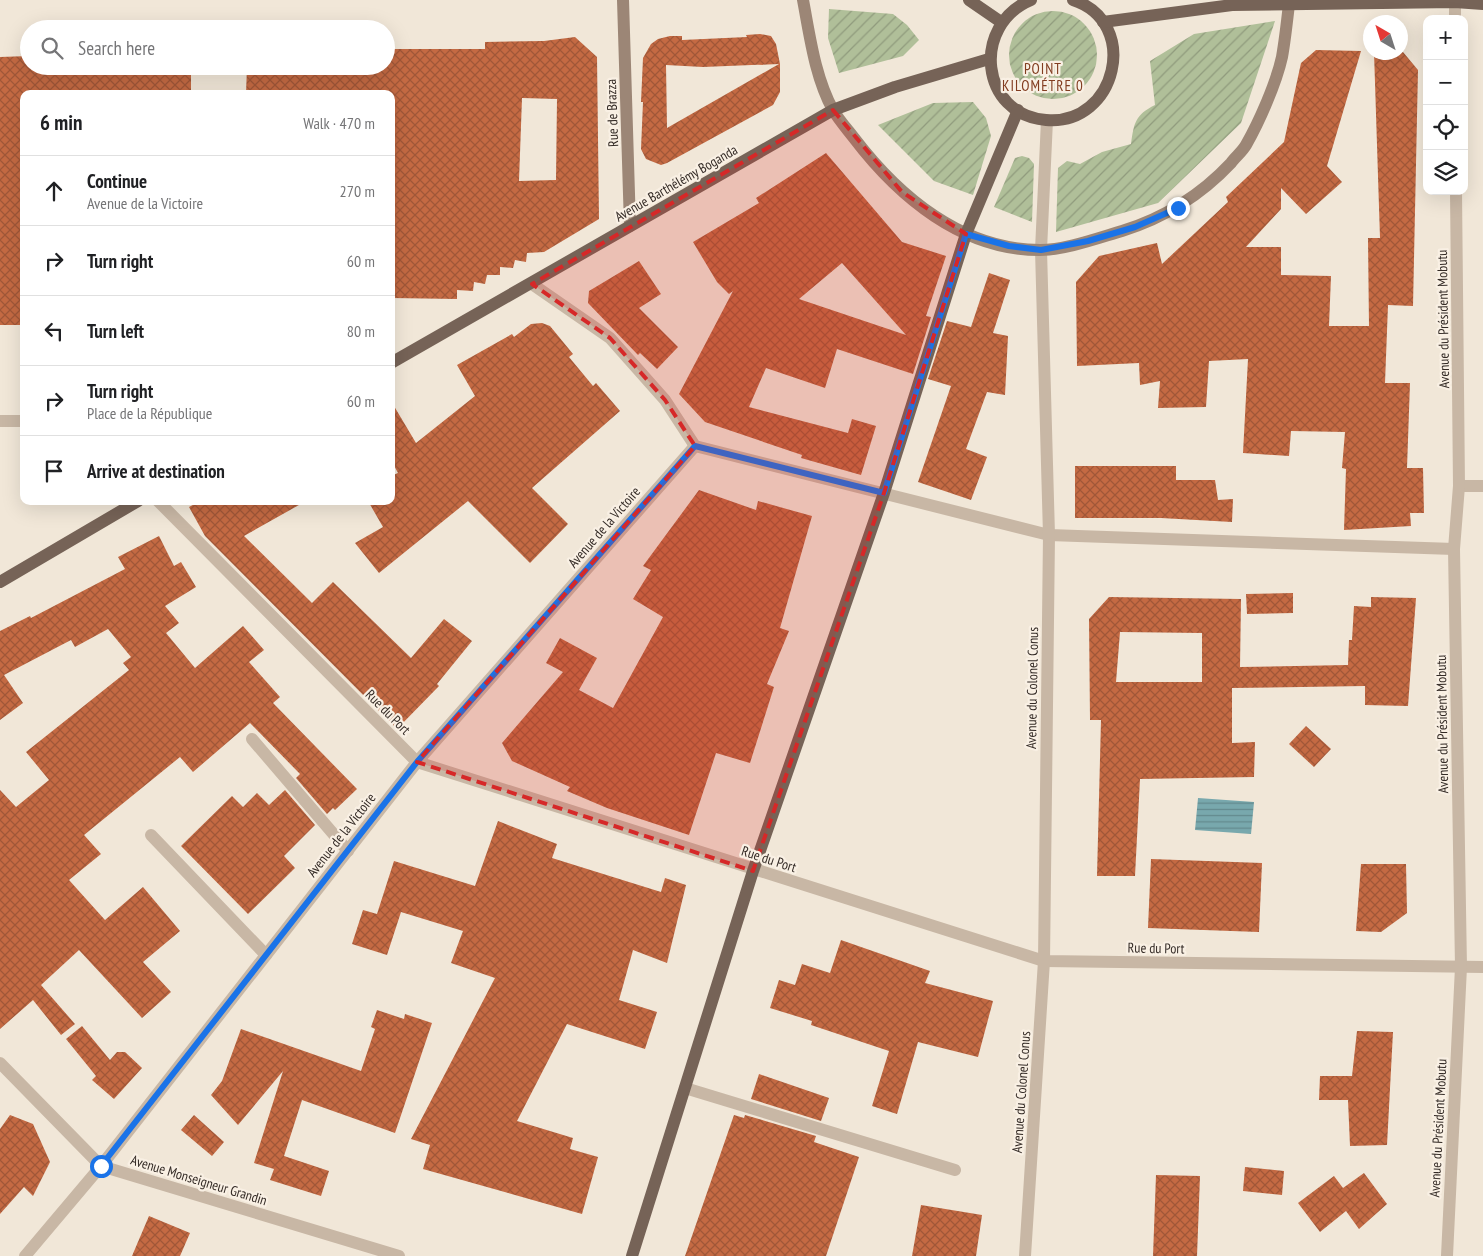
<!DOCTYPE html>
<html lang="en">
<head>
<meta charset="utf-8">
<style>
	:root { --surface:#fff; --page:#f2f2f2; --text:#202124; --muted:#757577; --line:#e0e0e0 }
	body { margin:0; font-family:"PT Sans Narrow",sans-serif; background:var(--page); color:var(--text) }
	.controls { position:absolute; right:15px; top:15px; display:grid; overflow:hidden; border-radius:10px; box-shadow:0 5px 20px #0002 }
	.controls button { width:45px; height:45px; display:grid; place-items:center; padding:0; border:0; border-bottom:1px solid var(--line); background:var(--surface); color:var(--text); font:25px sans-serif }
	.compass { position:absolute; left:1363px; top:15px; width:45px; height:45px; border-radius:50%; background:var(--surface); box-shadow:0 5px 20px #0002; rotate:321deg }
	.stop { position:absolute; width:15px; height:15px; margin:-11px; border:4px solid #1a73e8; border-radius:50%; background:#fff }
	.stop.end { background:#1a73e8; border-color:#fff; box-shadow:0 1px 5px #0008 }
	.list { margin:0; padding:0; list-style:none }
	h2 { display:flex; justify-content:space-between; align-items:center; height:65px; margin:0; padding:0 20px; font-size:21px }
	h2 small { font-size:16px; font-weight:400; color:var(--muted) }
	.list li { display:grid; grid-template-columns:32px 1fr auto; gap:15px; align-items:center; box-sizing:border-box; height:70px; padding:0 20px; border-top:1px solid var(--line) }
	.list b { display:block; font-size:19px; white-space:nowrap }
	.list p { margin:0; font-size:16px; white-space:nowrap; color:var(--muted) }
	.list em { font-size:16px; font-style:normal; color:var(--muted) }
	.icon { flex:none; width:28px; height:28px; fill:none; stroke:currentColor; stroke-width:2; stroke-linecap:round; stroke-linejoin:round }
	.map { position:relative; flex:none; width:1483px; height:1256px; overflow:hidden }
	.search { position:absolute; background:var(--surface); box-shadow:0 5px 20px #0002; left:20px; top:20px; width:375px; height:55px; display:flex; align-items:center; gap:12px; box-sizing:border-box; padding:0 18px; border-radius:28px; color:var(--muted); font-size:19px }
	.panel { position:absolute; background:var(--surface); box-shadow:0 5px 20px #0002; left:20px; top:90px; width:375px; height:415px; border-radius:10px }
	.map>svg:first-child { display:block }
	.garden { fill:url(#garden-furrows) }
	.water { fill:url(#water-rules) }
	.building { fill:url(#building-cross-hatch); fill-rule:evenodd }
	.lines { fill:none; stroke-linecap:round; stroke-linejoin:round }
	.lane { stroke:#c8b7a5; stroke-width:12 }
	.street { stroke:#c8b7a5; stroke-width:12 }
	.secondary { stroke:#9c8676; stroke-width:12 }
	.primary { stroke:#766357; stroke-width:12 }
	.route { stroke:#1a73e8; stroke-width:6 }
	.marked { fill:#d62828; fill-opacity:0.2; stroke:#d62828; stroke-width:4; stroke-dasharray:10 6; stroke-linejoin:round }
	.labels { text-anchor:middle; stroke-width:4.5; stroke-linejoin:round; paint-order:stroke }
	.street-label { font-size:14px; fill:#342b26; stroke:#f9f0e4 }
	.neighbourhood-label { font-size:15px; letter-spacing:1px; fill:#823d20; stroke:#f9f0e4 }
</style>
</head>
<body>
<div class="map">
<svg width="1483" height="1256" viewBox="0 0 1483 1256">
	<defs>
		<pattern id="garden-furrows" width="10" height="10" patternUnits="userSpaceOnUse" patternTransform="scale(1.25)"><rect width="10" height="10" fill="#b0bf99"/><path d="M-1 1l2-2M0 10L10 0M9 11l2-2" fill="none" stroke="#909b7d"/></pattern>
		<pattern id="water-rules" width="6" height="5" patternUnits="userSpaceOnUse" patternTransform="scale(1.25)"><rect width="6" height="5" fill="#78a8ad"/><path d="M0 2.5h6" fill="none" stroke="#63898d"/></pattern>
		<pattern id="building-cross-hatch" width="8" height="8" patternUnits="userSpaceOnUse" patternTransform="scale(1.25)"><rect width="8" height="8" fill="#c46a43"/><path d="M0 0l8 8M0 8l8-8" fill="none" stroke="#a05738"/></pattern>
	</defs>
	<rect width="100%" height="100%" fill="#f1e7d8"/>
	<g class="garden">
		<polygon points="829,9 893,14 907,25 919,40 903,56 839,73 828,38"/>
		<circle cx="1053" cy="55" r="44"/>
		<path d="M1275,21L1241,123L1158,203L1056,232L1058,168L1067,161L1080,164L1102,152L1131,144C1134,123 1135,115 1155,105L1150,61L1194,34Z"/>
		<polygon points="973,102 986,118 991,136 973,195 934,181 878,125 933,103"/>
		<polygon points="1022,156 1029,158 1034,164 1032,222 994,207 1015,158"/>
	</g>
	<polygon class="water" points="1198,798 1254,802 1251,834 1195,830"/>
	<g class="building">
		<path d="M760,34L771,36L776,44L780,64V92L773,105L667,163L661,165L646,159L641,149L643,102H641L643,58L651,44L658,39L670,36H682V40L747,37L746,35ZM779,64L667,128L666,65L703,67Z"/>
		<path d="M575,37L597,57L599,219L544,252L527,253L526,262L515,260L513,268L500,267V275H487L485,284L474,282L473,291L457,290V299L391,298V94H246L247,66H386V49H485V42L544,41ZM522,98L557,99L556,180L519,181Z"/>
		<polygon points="1316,50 1361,51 1327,166 1342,182 1306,214 1281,188 1281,209 1246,247 1281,247 1281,275 1331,276 1329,326 1369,326 1368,238 1380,238 1374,52 1403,52 1418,70 1413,306 1388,305 1385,383 1410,383 1407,468 1423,468 1424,513 1410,513 1411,526 1344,530 1346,469 1342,468 1345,432 1291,431 1289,456 1243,453 1248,359 1209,361 1206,407 1158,408 1160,381 1140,385 1139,363 1077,366 1076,282 1099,256 1157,243 1162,264 1228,202 1226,197 1284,142 1301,63"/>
		<polygon points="29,56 29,66 191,66 191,94 24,94 24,325 0,325 0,57"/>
		<path d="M826,153L902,242L946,256L926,316L931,317L913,374L837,349L825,388L766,368L749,407L848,433L852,419L876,426L861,475L801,458L802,455L705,422L679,394L733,291L729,294L717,282L693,242L759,203L756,198ZM842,263L906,335L799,299Z"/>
		<polygon points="639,261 661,294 639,308 678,347 657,369 640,353 638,355 588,303 589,291"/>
		<polygon points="989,273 1010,280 993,333 1008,336 1005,395 987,392 966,449 987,457 971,500 918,482 951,386 928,379 947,321 971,327"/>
		<polygon points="542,323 550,326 573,354 569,357 593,386 596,383 620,411 532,488 568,524 530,563 468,501 379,573 355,543 383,527 368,501 391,501 391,476 398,473 391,460 391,401 416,443 475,396 457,365 512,334 514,337 531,324"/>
		<polygon points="1075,466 1176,466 1176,480 1215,480 1218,500 1233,499 1232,522 1161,518 1075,518"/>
		<polygon points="699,490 756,510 758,501 812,516 780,628 789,631 767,684 774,687 750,763 716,753 689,835 607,808 567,791 570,787 512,761 502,743 563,672 546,663 560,638 597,658 579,690 613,708 663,617 633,599 651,570 643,566"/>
		<polygon points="200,501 306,501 244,536 312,603 333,582 411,658 444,619 472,641 437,684 439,686 397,729 205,536 189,507"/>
		<polygon points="159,536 174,566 181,562 196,587 165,606 179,623 166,633 195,668 243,626 264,650 249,662 280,697 273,703 357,789 335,810 333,808 327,814 296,778 300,774 250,723 193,772 180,757 84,835 101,854 69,880 105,920 143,887 180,931 143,962 171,992 142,1018 79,950 41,985 75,1024 61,1035 33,1000 0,1029 0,790 16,807 49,780 26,752 129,670 123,663 131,657 108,629 75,647 71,640 4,675 23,703 0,720 0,631 30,616 31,618 125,569 118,557"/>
		<polygon points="1293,593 1293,613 1247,614 1246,594"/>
		<path d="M1109,597L1241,599L1240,667L1348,665L1349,640H1352L1354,606L1371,607V597L1416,598L1408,706L1365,705V686L1232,688V743L1255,742L1254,777L1140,779L1135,876H1097L1101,720H1090L1089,619ZM1120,632L1202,633V682H1116Z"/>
		<polygon points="1306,726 1331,749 1314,767 1289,744"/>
		<polygon points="285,790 315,825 284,856 295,868 248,914 181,846 232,796 243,807 257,793 269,805"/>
		<polygon points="498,821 557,844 552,858 661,892 665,878 686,885 667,963 633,950 619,1000 657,1012 645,1049 567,1024 517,1121 573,1138 570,1149 598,1157 582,1214 423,1169 430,1145 411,1139 495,978 451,963 463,931 401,912 387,955 352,944 363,910 377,914 394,861 475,886"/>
		<polygon points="1151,859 1262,863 1259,932 1148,928"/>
		<polygon points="1361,864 1406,864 1407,913 1381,932 1356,931"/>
		<polygon points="841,940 930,971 925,983 993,1001 978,1057 918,1042 897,1114 872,1106 889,1051 811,1025 812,1021 770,1008 779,980 795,985 802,964 830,973"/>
		<polygon points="377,1010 404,1019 405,1014 432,1023 395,1133 302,1100 284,1156 329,1171 321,1196 270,1180 274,1169 254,1163 283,1071 238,1125 211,1095 222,1081 241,1029 361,1071 375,1029 371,1027"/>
		<polygon points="82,1026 110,1060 117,1052 125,1052 142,1068 114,1099 92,1080 96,1076 66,1039"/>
		<polygon points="1357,1031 1393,1032 1387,1145 1350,1146 1348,1100 1319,1100 1320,1076 1352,1076"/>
		<polygon points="759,1074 829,1098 821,1121 751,1099"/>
		<polygon points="10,1115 33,1124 50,1162 33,1196 24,1187 0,1214 0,1129"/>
		<polygon points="194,1115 224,1142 212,1156 181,1130"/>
		<polygon points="734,1115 744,1118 745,1115 816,1136 814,1142 859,1157 826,1256 685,1256"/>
		<polygon points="1245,1167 1284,1171 1282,1195 1243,1191"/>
		<polygon points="1364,1173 1387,1204 1359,1229 1346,1211 1320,1232 1298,1203 1334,1176 1343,1188"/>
		<polygon points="1156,1175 1200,1176 1197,1256 1153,1256"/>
		<polygon points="921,1205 982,1215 976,1256 912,1256"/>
		<polygon points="149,1216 190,1233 180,1256 132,1256"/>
	</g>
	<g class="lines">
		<g class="lane">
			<polyline points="252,739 348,851"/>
			<polyline points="151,835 266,955"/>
			<polyline points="685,1088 955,1170"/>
		</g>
		<g class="street">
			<polyline points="1455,0 1455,19"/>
			<polyline points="532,284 610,338 665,400 695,446 1049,535 1454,549"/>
			<polyline points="0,421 24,421"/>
			<polyline points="1459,486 1483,486"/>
			<polyline points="158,501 417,762 1044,961 1483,967"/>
			<polyline points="0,1063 101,1166 399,1256"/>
			<polyline points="25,1256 101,1166 417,762 695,446"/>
			<polyline points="1025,1256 1044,961 1049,535 1041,250 1047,120"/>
			<polyline points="1447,1256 1461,967 1454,549 1459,486 1456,191"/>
		</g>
		<g class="secondary">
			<polyline points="623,0 630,226"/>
			<path d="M803,0C810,37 815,77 833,110C839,120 847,129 854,138C899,197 962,250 1040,250C1065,250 1098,238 1122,231C1164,218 1201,195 1231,163C1235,157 1242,152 1246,145C1259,122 1276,84 1282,57C1285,40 1287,22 1289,4"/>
		</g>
		<g class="primary">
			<polyline points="969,0 1001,22"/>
			<path d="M1031,0C971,25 980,115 1046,120C1117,126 1141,22 1073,0"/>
			<polyline points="1103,22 1232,5 1455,2 1483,4"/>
			<polyline points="391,363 833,110 895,87 989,59"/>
			<polyline points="0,582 138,501"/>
			<polyline points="632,1256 753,871 884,493 966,234 1018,110"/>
		</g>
	</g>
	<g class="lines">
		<polyline class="route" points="101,1166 417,762 695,446 884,493 966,234 1009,246 1041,250 1088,241 1135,227 1178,208"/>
	</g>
	<path class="marked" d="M833,110L902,192L966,234L884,493L753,871L417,762L695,446L665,400L610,338L532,284Z"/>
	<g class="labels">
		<g class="street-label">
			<text transform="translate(612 113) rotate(-92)" y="5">Rue de Brazza</text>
			<text transform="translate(676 183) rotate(-30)" y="5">Avenue Barthélémy Boganda</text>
			<text transform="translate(1443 319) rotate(-91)" y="5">Avenue du Président Mobutu</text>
			<text transform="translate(604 527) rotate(-49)" y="5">Avenue de la Victoire</text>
			<text transform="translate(1032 688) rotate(-89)" y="5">Avenue du Colonel Conus</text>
			<text transform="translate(388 712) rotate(45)" y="5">Rue du Port</text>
			<text transform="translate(1442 724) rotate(-91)" y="5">Avenue du Président Mobutu</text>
			<text transform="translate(341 835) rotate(-52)" y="5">Avenue de la Victoire</text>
			<text transform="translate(769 859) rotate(18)" y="5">Rue du Port</text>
			<text transform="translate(1156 948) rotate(1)" y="5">Rue du Port</text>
			<text transform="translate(1021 1092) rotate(-86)" y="5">Avenue du Colonel Conus</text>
			<text transform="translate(1438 1128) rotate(-87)" y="5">Avenue du Président Mobutu</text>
			<text transform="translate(199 1180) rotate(17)" y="5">Avenue Monseigneur Grandin</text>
		</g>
		<g class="neighbourhood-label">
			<text x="1043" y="74">POINT<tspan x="1043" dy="17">KILOMÉTRE 0</tspan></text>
		</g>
	</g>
</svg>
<div class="controls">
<button>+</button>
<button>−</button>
<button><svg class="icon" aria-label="locate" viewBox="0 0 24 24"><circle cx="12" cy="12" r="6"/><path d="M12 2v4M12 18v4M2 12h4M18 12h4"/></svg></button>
<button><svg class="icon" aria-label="layers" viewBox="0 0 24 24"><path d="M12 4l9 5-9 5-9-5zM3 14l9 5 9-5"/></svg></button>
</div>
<svg class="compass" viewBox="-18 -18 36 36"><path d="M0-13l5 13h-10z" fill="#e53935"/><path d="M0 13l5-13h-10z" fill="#757577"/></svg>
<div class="stop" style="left:101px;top:1166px"></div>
<div class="stop end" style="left:1178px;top:208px"></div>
<div class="search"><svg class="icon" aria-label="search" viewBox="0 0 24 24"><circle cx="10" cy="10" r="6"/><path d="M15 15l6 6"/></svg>Search here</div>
<section class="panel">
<h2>6 min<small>Walk · 470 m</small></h2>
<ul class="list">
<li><svg class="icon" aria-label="ahead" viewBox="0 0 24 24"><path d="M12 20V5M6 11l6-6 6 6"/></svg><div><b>Continue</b><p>Avenue de la Victoire</p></div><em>270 m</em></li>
<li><svg class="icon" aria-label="right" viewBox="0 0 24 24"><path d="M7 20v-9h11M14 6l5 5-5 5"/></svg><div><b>Turn right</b></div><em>60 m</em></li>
<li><svg class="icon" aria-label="left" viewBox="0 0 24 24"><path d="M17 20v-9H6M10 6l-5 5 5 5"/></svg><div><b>Turn left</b></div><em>80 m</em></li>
<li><svg class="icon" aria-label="right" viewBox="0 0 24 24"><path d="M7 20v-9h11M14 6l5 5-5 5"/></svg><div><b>Turn right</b><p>Place de la République</p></div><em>60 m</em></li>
<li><svg class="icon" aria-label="arrive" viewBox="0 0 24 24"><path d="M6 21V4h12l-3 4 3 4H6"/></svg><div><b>Arrive at destination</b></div></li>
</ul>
</section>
</div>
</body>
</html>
